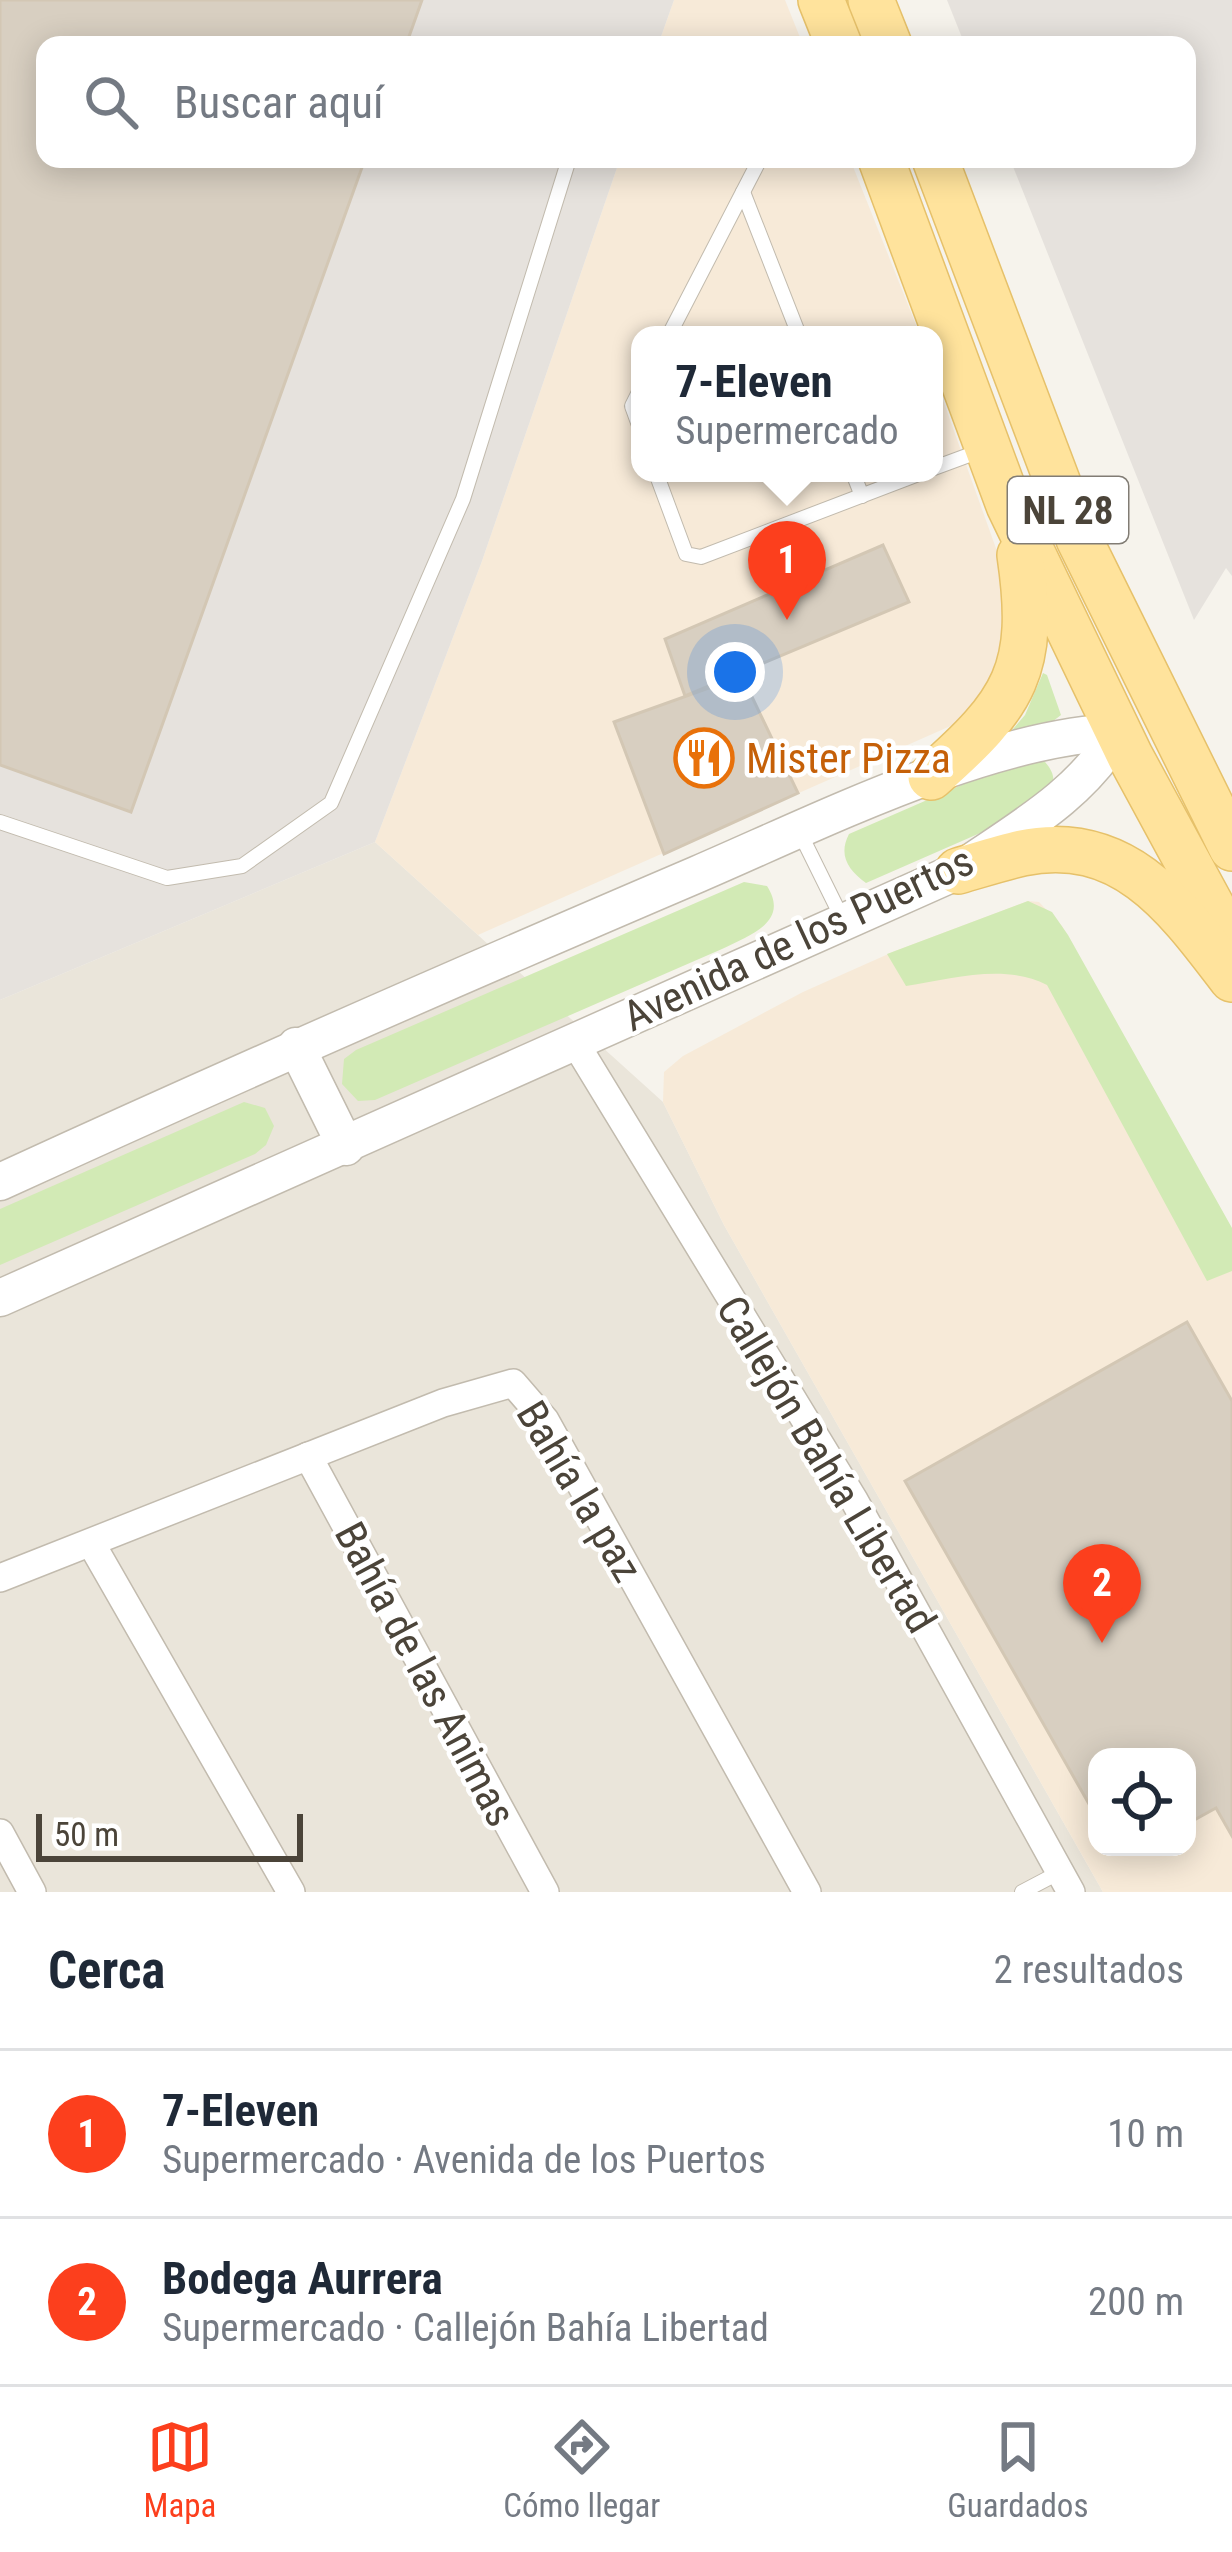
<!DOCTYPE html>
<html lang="es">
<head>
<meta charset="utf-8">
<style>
	:root { --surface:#fff; --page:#f2f2f3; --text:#1f2937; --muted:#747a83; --line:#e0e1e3; --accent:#fc3f1d }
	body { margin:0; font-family:"Roboto Condensed",sans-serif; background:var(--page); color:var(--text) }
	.controls { position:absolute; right:36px; bottom:36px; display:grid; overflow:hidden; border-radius:24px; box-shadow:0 6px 30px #0003 }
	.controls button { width:108px; height:108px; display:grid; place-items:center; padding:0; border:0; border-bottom:3px solid var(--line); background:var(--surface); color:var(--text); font:60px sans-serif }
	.scale { position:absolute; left:36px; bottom:30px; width:267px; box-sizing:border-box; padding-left:12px; border:6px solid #4b4439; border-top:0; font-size:33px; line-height:42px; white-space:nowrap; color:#4b4439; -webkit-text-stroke:9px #fff; paint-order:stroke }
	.you { position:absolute; left:735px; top:672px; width:42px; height:42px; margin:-30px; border:9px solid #fff; border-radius:50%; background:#1a73e8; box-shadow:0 0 0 18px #1a73e833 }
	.badge { display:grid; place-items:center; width:78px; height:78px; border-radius:50%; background:var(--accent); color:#fff; font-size:39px; font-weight:700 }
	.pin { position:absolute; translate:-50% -99px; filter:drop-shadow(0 3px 6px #0008) }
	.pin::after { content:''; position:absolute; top:63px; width:42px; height:36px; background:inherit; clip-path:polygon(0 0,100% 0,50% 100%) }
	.popup { position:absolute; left:631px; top:326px; width:312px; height:156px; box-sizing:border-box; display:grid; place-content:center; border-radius:24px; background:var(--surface); filter:drop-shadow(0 3px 9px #0005); font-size:39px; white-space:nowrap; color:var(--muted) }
	.popup b { font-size:45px; color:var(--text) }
	.popup::after { content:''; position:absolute; left:50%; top:100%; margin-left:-24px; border:24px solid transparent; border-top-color:var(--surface) }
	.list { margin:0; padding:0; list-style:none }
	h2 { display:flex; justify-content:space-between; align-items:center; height:156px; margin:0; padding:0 48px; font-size:51px }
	h2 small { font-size:39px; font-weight:400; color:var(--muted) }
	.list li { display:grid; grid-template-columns:78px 1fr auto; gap:36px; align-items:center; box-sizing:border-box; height:168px; padding:0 48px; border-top:3px solid var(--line) }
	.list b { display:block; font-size:45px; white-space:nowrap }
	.list p { margin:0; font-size:39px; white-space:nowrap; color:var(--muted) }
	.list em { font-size:39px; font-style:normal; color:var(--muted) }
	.icon { flex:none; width:66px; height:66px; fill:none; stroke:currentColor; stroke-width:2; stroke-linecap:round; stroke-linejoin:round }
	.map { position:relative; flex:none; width:1232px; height:1892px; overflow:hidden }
	.search { position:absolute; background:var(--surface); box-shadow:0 6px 30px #0003; left:36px; right:36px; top:36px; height:132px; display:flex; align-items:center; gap:30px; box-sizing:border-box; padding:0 42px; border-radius:24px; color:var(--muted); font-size:45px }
	.sheet { height:492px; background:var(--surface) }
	nav { display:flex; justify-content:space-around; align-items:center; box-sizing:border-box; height:168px; border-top:3px solid var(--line); background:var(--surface); font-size:33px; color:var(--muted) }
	nav a { display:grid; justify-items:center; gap:6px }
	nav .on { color:var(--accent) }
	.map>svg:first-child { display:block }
	.residential { fill:#eae5da }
	.commercial { fill:#f7ead8; fill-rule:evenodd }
	.industrial { fill:#e6e2dd }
	.green { fill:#d2eab5 }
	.building { fill:#d8cfc1; stroke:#d3c7b4; stroke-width:3 }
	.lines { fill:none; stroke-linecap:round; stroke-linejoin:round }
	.service-casing { stroke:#c2bbae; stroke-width:16 }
	.minor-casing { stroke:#c2bbae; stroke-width:30 }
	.tertiary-casing { stroke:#c2bbae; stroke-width:39 }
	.primary-casing { stroke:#e6c16a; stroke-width:48 }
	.service { stroke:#fff; stroke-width:14 }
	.minor { stroke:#fff; stroke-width:27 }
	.tertiary { stroke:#fff; stroke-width:36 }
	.primary { stroke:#ffe39c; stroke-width:45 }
	.labels { text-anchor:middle; stroke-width:9; stroke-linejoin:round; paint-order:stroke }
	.shield { fill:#fff; stroke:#817c74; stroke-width:3 }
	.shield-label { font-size:39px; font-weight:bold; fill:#4b4439 }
	.food-label { font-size:42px; fill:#c56008; stroke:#fff; text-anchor:start }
	.street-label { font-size:42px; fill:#4b4439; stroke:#fff }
</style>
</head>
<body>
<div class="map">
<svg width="1232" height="1892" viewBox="0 0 1232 1892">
	<rect width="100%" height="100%" fill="#f6f3ec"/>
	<polygon class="residential" points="375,842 663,1102 724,1225 1103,1892 0,1892 0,1000"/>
	<g class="commercial">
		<polygon points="674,0 785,0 803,45 658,45"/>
		<polygon points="620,159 850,159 920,335 640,335 640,473 934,473 934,375 1003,568 1008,653 964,720 478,935 375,842 482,561"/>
		<path d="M1028,901L1039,902L1062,926L1232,1229V1892H1103L724,1225L663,1102L664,1072L683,1056L803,992L895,951ZM1097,1757H1187V1847H1097Z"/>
	</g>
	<g class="industrial">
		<polygon points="0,0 674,0 658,45 45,45 45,159 620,159 482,561 375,842 0,1000"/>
		<polygon points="947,0 1232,0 1232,576 1226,568 1194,620 1010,159 1187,159 1187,45 965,45"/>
	</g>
	<g class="green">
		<polygon points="1043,673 1047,675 1061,715 1044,728 1007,736 1025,715"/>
		<path d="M1026,757L1045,762C1061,780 1051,790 1040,807L866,883C848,870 838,855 849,834Z"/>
		<path d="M744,882L767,886C790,922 750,935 722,949L375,1100L358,1101L342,1084L344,1059L356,1050Z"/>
		<path d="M1028,901L1052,912L1068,935L1232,1228V1271L1207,1281L1047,985C1005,963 951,979 906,986L887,954Z"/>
		<polygon points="244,1102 265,1108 274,1126 266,1145 255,1154 0,1265 0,1209"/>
	</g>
	<g class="building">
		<polygon points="0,0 422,0 406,45 45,45 45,159 365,159 131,812 0,765"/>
		<polygon points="883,545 909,602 685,696 665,639"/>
		<polygon points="742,676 798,793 664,854 614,722"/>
		<polygon points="1187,1322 1232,1401 1232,1836 1216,1808 1187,1824 1187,1757 1097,1757 1097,1818 905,1481"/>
	</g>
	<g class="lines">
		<g class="service-casing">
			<g id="service">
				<polyline points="743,192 799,335"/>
				<polyline points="669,335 760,159"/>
				<polyline points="640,390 632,406 640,428"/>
				<polyline points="934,468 980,451"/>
				<polyline points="656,473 686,554 701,557 921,473"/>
				<polyline points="853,473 862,496"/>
				<polyline points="0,822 167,878 242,866 331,803 463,499 569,159"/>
				<polyline points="799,831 842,918"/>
				<polyline points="1022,1892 1060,1872"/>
			</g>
		</g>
		<g class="minor-casing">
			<g id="minor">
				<polyline points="574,1041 854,1500 1071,1892"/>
				<polyline points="308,1456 545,1892"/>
				<polyline points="91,1543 291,1892"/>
				<polyline points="0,1578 443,1403 513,1383 545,1420 807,1892"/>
				<polyline points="0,1833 32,1892"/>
			</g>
		</g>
		<g class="tertiary-casing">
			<g id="tertiary">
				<polyline points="296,1046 346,1147"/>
				<path d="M0,1182C231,1076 464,974 698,874C819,822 987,737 1118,732"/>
				<path d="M0,1298L958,871C1017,830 1081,796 1118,732"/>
			</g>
		</g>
		<g class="primary-casing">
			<g id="primary">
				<polyline points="821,0 839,45"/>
				<polyline points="871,0 889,45"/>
				<polyline points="881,159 1009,505 1130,756 1232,944"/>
				<polyline points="935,159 1079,539 1232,848"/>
				<path d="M931,777C1015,703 1037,670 1020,555"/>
				<path d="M958,871C979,865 1000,858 1022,853C1124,832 1177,907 1232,979"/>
			</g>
		</g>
		<use href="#service" class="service"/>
		<use href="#minor" class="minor"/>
		<use href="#tertiary" class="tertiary"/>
		<use href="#primary" class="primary"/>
	</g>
	<defs>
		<g id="restaurant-ring" transform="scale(3)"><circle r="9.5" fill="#fff" stroke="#e8710a" stroke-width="1.5"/><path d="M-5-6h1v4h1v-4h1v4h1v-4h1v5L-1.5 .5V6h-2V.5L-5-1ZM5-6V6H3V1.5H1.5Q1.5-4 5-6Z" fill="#e8710a"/></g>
	</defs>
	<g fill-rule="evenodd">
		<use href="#restaurant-ring" x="704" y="758"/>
	</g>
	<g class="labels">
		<rect class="shield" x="1008" y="477" width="120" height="66" rx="9"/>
		<g class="shield-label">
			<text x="1068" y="524">NL 28</text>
		</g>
		<g class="food-label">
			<text x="746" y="773">Mister Pizza</text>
		</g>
		<g class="street-label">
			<text transform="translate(798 938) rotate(-25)" y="15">Avenida de los Puertos</text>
			<text transform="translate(827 1464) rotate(59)" y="15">Callejón Bahía Libertad</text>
			<text transform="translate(580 1491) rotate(59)" y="15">Bahía la paz</text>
			<text transform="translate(426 1674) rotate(62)" y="15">Bahía de las Animas</text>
		</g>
	</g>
</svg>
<div class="controls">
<button><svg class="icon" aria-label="locate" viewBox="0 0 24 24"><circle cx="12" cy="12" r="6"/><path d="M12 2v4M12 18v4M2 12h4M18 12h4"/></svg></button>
</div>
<div class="scale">50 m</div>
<div class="you"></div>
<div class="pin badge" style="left:787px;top:620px">1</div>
<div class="popup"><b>7-Eleven</b>Supermercado</div>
<div class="pin badge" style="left:1102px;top:1643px">2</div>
<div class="search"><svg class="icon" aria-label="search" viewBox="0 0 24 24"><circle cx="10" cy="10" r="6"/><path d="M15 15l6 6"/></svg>Buscar aquí</div>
</div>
<section class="sheet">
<h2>Cerca<small>2 resultados</small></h2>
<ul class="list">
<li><span class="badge">1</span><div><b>7-Eleven</b><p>Supermercado · Avenida de los Puertos</p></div><em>10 m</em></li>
<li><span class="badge">2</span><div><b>Bodega Aurrera</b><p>Supermercado · Callejón Bahía Libertad</p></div><em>200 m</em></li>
</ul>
</section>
<nav>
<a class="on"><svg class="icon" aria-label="map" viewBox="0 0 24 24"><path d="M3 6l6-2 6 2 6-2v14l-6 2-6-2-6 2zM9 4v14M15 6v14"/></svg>Mapa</a>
<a><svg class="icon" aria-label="directions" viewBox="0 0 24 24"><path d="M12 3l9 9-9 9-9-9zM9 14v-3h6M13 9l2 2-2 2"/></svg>Cómo llegar</a>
<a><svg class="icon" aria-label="saved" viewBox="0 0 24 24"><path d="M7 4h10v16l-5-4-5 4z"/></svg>Guardados</a>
</nav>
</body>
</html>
